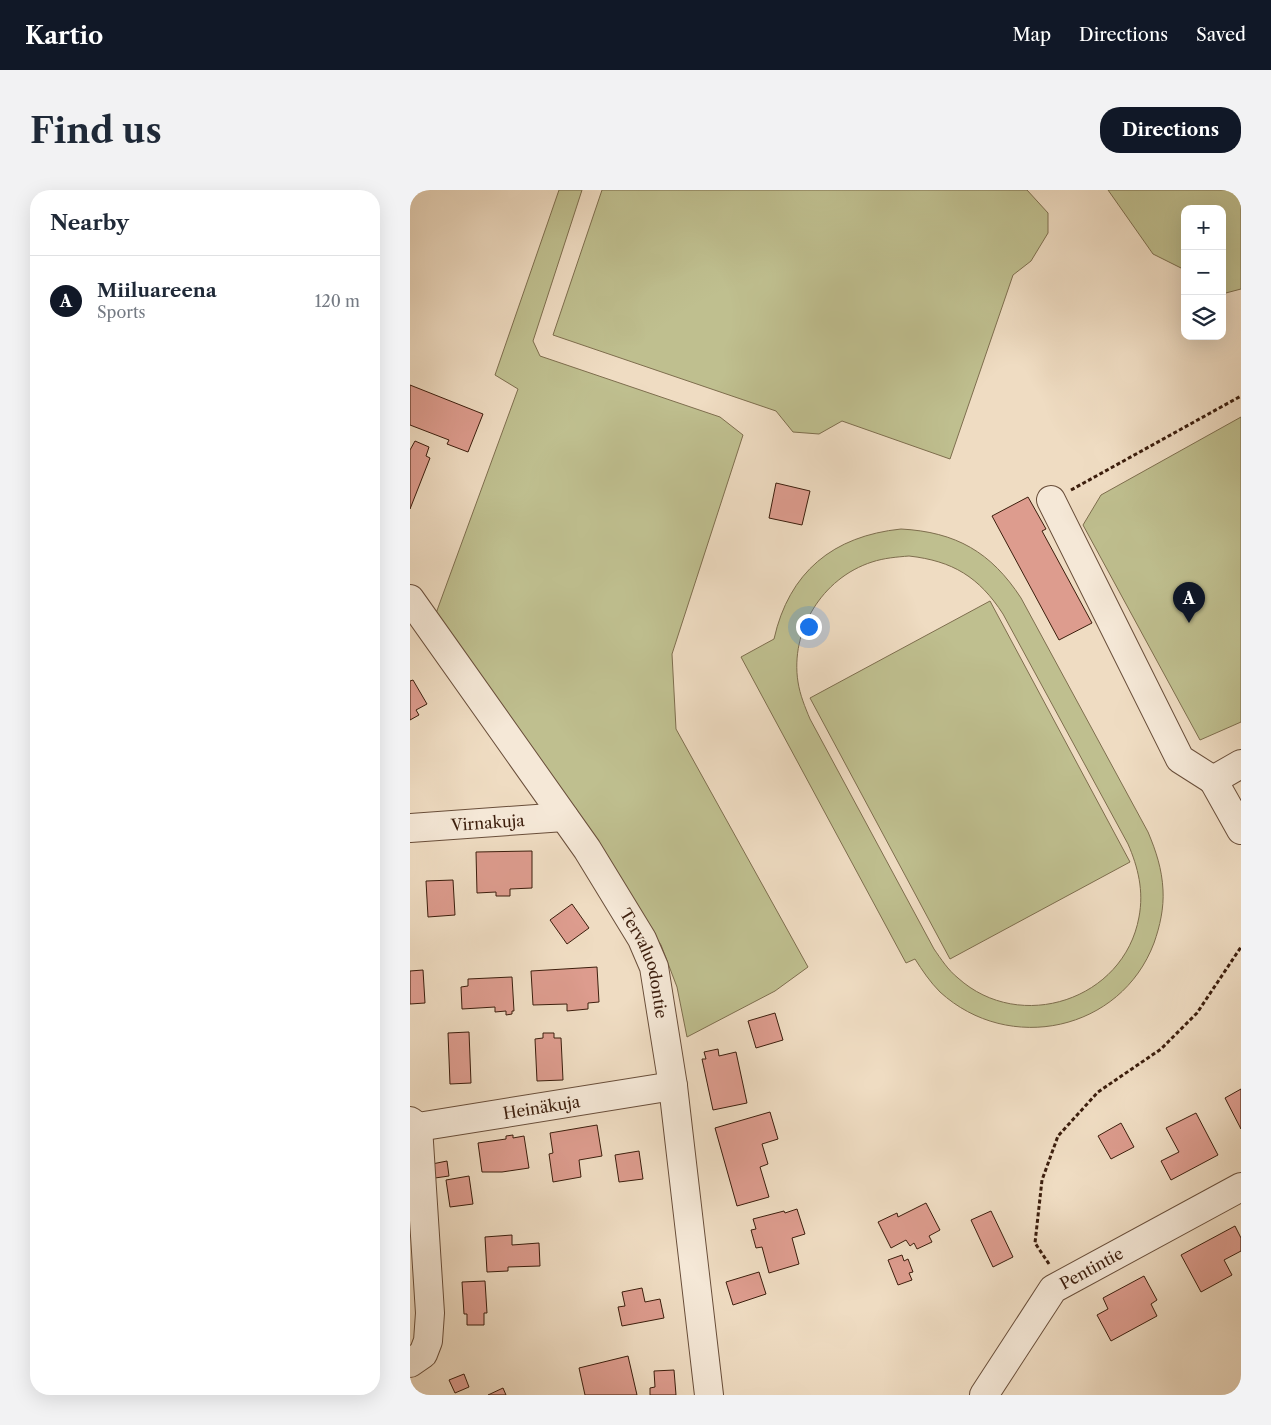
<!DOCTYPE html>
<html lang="en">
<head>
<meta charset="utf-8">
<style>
	:root { --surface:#fff; --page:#f2f2f3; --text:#1f2937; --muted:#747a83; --line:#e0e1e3; --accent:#111827 }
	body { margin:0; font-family:"Libre Caslon Text",serif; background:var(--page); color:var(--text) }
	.controls { position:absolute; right:15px; top:15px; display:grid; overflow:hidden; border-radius:10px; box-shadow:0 5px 20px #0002 }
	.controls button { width:45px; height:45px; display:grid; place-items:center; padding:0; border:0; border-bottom:1px solid var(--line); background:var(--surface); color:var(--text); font:25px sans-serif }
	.you { position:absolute; left:398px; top:436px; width:18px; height:18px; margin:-12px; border:4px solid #fff; border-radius:50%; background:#1a73e8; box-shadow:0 0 0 8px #1a73e833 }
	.badge { display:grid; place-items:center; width:32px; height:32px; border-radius:50%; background:var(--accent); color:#fff; font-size:16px; font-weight:700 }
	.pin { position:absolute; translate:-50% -41px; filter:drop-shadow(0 1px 2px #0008) }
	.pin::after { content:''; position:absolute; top:26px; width:18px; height:15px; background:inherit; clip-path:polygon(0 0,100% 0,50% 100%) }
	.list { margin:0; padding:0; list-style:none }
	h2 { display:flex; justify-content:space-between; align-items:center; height:65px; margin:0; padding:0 20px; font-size:21px }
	h2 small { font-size:16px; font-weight:400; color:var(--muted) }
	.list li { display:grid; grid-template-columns:32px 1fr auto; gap:15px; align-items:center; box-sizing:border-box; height:90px; padding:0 20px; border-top:1px solid var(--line) }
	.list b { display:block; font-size:19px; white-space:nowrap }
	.list p { margin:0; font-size:16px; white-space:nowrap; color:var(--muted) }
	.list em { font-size:16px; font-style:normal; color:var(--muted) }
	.icon { flex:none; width:28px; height:28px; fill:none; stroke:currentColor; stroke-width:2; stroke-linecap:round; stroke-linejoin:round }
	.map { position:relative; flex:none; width:831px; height:1205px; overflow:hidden; border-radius:20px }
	header { display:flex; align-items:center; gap:30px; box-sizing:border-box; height:70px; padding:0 25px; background:var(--accent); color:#fff }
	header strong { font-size:24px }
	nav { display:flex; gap:28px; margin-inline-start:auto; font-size:18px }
	.intro { display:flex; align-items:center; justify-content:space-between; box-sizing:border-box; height:120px; padding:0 30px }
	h1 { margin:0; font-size:35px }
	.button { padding:12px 22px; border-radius:20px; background:var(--accent); color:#fff; font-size:18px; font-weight:700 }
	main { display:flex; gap:30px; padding:0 30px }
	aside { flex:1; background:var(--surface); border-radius:20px; box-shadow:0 5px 20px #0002 }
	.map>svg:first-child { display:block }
	.green { fill:#bfbf8f; stroke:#7e6e4e; fill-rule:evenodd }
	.building { fill:#dd9c8e; stroke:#3c1e0d }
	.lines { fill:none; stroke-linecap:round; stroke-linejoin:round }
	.minor-casing { stroke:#694e3a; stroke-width:30 }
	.path { stroke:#3c1e0d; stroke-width:3; stroke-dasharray:4 2.5; stroke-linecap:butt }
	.minor { stroke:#f5e8d7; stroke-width:28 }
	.labels { text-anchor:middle; stroke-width:4; stroke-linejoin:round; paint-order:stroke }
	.street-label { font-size:16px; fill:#3c1e0d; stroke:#f5e8d7 }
</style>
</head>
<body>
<header>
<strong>Kartio</strong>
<nav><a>Map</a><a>Directions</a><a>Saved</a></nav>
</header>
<div class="intro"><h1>Find us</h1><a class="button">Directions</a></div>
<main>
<aside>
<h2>Nearby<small></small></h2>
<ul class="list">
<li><span class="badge">A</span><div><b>Miiluareena</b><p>Sports</p></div><em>120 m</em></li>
</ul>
</aside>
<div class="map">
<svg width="831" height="1205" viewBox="0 0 831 1205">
	<rect width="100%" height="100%" fill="#efdcc2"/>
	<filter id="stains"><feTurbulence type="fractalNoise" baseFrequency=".004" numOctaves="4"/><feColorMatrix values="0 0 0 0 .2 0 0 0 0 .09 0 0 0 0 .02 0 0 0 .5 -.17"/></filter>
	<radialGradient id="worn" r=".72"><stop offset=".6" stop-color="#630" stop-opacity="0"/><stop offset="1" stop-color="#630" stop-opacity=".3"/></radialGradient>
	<g class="green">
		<polygon points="149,0 172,0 123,151 130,166 310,227 333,245 262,464 266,539 398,777 365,801 277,847 267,797 251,755 25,426 108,199 85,185"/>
		<polygon points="192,0 617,0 638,23 638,43 621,71 603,85 540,269 432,231 409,244 383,242 366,221 143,145"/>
		<polygon points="698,0 831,0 831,99 812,104 812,19 775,19 775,82 773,79 743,64"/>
		<polygon points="831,227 831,532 790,550 673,335 691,305"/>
		<path d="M491,339C546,342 581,362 611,408L738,642C746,661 752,679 753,700C754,718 750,736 744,753C711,841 599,865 530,802C520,792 512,780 505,769L496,773L331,467L364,449C379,382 423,346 491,339ZM499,366C543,371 569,387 593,424L718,654C728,677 734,701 729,727C714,810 610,844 548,788C538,780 531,769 524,759L400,529C395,517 390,505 388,492C380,441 412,388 462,372C474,368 487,367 499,366Z"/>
		<polygon points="580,411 720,672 540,769 400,508"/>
	</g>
	<g class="building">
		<polygon points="0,195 73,224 58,262 37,254 39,250 0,235"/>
		<polygon points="5,251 19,257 16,266 20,268 0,319 0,260"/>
		<polygon points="366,293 400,301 392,335 359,328"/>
		<polygon points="618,307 636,339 632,341 682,433 649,450 582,326"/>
		<polygon points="3,490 17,514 6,520 9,525 0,530 0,491"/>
		<polygon points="122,661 122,698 100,699 100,706 86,706 86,702 67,703 66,662"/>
		<polygon points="43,690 45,725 18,727 16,691"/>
		<polygon points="162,714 179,738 157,754 140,730"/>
		<polygon points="187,777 189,812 178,813 178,819 157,821 157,814 123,815 121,781"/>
		<polygon points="13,780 15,813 0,814 0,781"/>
		<polygon points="102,787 104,821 102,821 102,824 96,825 96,821 85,822 85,817 52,819 51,797 58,796 58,789"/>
		<polygon points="365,823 373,850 346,858 338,831"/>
		<polygon points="59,842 61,893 40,894 38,843"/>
		<polygon points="133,843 144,843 144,848 151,848 153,890 127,891 125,849 133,848"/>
		<polygon points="308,859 309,866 326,862 337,913 303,920 292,869 296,869 294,862"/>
		<polygon points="831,899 831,939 815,908"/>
		<polygon points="360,922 368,949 352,954 358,974 350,977 359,1007 327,1016 305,938"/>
		<polygon points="786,923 808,965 761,990 751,971 769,962 756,938"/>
		<polygon points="711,933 724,957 701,969 688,946"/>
		<polygon points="187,935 192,966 169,970 171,987 143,992 139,964 143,963 140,943"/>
		<polygon points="103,945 103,948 114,946 119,978 92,982 72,982 68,953 96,949 96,946"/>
		<polygon points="229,961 233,989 209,992 205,965"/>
		<polygon points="37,971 39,986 25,988 22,974"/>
		<polygon points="59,986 63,1014 40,1017 36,990"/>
		<polygon points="516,1013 530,1040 519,1046 522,1052 507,1059 504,1053 500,1056 496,1050 481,1058 468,1032 487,1023 488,1027"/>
		<polygon points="387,1019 395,1044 382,1048 389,1074 359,1083 352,1057 346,1058 341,1040 346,1039 343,1029 374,1021 375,1023"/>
		<polygon points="581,1021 603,1067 583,1077 561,1030"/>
		<polygon points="825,1036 831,1048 831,1061 814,1070 822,1085 791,1102 771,1065"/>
		<polygon points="102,1045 102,1055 129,1053 130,1076 98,1077 98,1081 77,1082 75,1047"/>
		<polygon points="492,1065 494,1071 498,1069 503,1082 499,1083 502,1090 488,1095 478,1070"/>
		<polygon points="349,1082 356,1104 323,1115 316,1092"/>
		<polygon points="734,1086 747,1110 741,1114 747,1126 701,1151 687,1125 698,1119 693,1108"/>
		<polygon points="75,1091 77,1123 74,1123 74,1135 57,1135 57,1124 54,1124 52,1092"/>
		<polygon points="232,1098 235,1112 250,1109 254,1128 212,1136 208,1117 215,1116 212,1102"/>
		<polygon points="218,1166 227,1205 175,1205 169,1178"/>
		<polygon points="264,1180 266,1205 240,1205 240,1198 245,1197 244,1181"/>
		<polygon points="54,1184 59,1197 45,1203 39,1190"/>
		<polygon points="93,1198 96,1205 78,1205"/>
	</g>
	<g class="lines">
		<g class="minor-casing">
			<g id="minor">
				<polyline points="641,310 770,569 803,590"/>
				<path id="s1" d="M0,409L177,659L232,749L244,777L263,896L299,1205"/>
				<polyline points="831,574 803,590 831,640"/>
				<path id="s2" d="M0,638L154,627"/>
				<path id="s3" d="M0,931L8,937L263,896"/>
				<polyline points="0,1173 13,1164 18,1151 20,1123 8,937"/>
				<path id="s4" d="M574,1205L643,1099L831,997"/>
			</g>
		</g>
		<g class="path">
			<polyline points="661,300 831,206"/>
			<polyline points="639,1074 625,1053 632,990 648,946 688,902 751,859 787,823 831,757"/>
		</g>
		<use href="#minor" class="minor"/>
	</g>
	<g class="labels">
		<g class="street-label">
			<text dy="6" stroke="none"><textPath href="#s2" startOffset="78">Virnakuja</textPath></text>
			<text dy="6" stroke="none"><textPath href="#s1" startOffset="436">Tervaluodontie</textPath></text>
			<text dy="6" stroke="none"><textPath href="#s3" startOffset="135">Heinäkuja</textPath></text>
			<text dy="6" stroke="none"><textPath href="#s4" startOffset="170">Pentintie</textPath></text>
		</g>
	</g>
	<rect width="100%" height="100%" filter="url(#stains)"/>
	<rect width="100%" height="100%" fill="url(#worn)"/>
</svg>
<div class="controls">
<button>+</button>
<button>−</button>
<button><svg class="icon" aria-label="layers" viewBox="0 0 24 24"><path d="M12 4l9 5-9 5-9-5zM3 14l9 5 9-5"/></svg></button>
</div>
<div class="you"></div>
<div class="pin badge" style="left:779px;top:433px">A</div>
</div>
</main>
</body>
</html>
